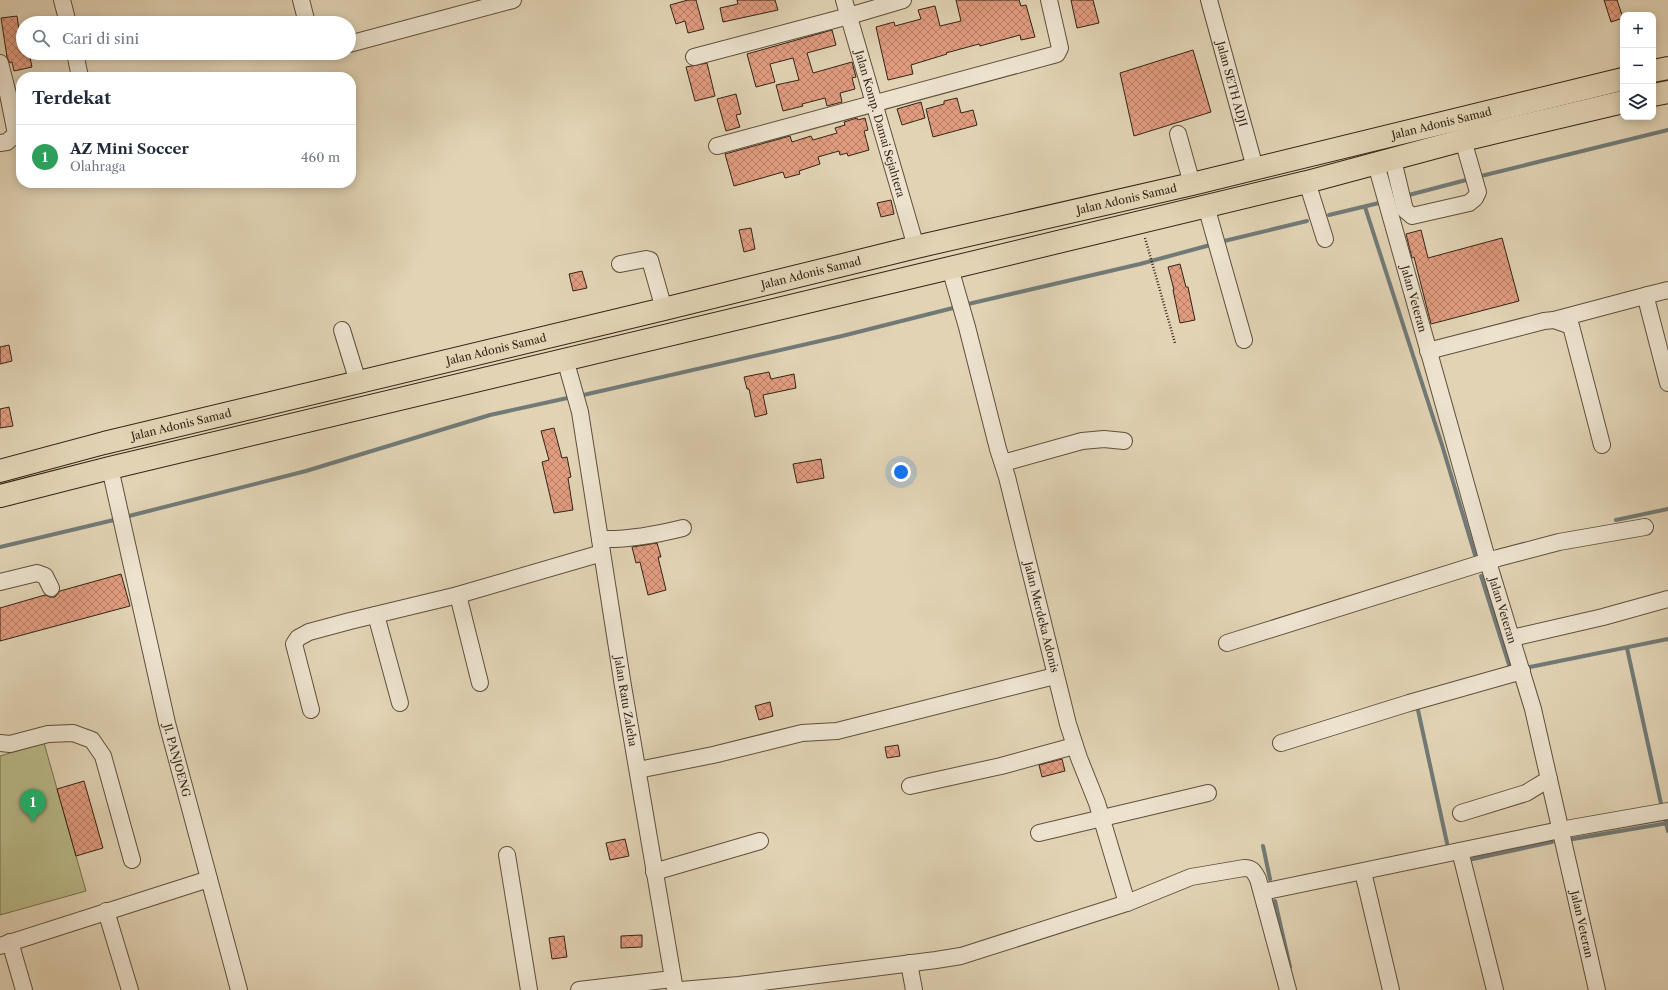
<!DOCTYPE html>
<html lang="id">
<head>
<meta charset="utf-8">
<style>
	:root { --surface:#fff; --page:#f2f2f3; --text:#1f2937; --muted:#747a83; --line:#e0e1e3; --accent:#8f2418 }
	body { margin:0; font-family:"Libre Caslon Text",serif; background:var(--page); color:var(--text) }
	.controls { position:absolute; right:12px; top:12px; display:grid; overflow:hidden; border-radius:8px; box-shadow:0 2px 10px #0003 }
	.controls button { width:36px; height:36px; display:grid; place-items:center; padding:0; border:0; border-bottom:1px solid var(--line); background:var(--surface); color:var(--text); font:20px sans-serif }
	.you { position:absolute; left:901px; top:472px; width:14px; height:14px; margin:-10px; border:3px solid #fff; border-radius:50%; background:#1a73e8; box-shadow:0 0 0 6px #1a73e833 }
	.badge { display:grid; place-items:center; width:26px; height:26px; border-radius:50%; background:var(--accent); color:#fff; font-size:13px; font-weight:700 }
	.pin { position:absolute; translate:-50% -33px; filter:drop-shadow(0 1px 2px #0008) }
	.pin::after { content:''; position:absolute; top:21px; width:14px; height:12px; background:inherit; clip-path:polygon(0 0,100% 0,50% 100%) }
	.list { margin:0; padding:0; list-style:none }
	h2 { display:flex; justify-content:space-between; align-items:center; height:52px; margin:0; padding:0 16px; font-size:17px }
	h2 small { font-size:13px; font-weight:400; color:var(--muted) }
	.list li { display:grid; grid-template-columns:26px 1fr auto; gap:12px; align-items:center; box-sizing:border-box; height:64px; padding:0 16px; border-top:1px solid var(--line) }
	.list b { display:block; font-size:15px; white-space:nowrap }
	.list p { margin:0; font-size:13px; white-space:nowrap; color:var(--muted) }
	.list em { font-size:13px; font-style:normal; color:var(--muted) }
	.icon { flex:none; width:22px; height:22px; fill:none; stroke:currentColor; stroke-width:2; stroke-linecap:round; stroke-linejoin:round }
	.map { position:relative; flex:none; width:1668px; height:990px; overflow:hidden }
	.search { position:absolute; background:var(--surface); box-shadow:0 2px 10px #0003; left:16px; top:16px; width:340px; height:44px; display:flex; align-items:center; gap:10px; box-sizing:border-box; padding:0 14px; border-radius:22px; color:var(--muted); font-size:15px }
	.panel { position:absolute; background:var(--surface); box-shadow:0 2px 10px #0003; left:16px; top:72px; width:340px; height:116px; border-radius:16px }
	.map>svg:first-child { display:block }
	.grass { fill:#b9ba89; stroke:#766f4f }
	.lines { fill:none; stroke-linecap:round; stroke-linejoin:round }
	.stream { stroke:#727a77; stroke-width:4 }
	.building { fill:url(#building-cross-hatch); stroke:#342415 }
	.minor-casing { stroke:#5f503d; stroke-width:18 }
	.highway-casing { stroke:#342415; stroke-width:24 }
	.path { stroke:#342415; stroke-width:2.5; stroke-dasharray:1 2; stroke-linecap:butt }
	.minor { stroke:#ece2ce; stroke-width:16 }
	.highway { stroke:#e1d3b4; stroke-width:22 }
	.labels { text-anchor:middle; stroke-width:3.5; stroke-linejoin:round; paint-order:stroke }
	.street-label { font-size:11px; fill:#342415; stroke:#ece2ce }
</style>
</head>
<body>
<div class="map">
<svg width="1668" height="990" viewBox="0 0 1668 990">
	<defs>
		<pattern id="building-cross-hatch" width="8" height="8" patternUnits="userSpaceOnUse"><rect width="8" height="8" fill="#e19c80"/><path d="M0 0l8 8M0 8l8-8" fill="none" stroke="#b77f68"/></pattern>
	</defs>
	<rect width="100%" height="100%" fill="#e1d3b4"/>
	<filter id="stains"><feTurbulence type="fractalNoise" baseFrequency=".005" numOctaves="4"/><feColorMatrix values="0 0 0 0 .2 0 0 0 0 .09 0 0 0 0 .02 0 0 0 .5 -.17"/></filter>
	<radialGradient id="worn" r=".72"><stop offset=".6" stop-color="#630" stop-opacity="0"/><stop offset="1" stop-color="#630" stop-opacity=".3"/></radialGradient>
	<polygon class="grass" points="44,743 86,891 0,915 0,756"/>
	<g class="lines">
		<g class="stream">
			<polyline points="1477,177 1668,130"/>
			<polyline points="1405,196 1470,179"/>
			<polyline points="1365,207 1442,445 1475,555"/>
			<polyline points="1329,215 1383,202"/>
			<polyline points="1220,242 1307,221"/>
			<polyline points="964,305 1140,264 1214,244"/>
			<polyline points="579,396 842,336 957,307"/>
			<polyline points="125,517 306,471 490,415 572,397"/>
			<polyline points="1616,520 1668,509"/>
			<polyline points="0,547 118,519"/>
			<polyline points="1481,576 1511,671"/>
			<polyline points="1627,648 1662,808"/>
			<polyline points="1525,668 1668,639"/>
			<polyline points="1418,710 1447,843"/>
			<polyline points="1664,814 1668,831"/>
			<polyline points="1573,839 1668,823"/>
			<polyline points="1263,846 1270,879"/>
			<polyline points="1473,859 1552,842"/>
			<polyline points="1275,901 1290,967"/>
		</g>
	</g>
	<g class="building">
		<polygon points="688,0 696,0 704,29 688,33 685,21 676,24 670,5"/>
		<polygon points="737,0 775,0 778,10 723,22 720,8 738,4"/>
		<polygon points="956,0 1019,0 1021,6 1026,5 1035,37 1021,40 1020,35 980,46 979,44 946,53 947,54 911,65 913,74 888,80 876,27 894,22 895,26 921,19 918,10 935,6 940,26 961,21"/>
		<polygon points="1071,0 1093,0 1099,23 1077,28"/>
		<polygon points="1604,0 1617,0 1623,18 1611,22"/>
		<polygon points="17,16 19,29 23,29 23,53 29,53 32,67 14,71 12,62 10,63 7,57 1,18"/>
		<polygon points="832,30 836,45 807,53 813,73 852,62 856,77 852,78 855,89 840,93 842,102 827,106 825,98 802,104 803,106 783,111 776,85 799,80 793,58 770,64 775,82 756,87 747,54"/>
		<polygon points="1193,50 1211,112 1134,136 1120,73"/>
		<polygon points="707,63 715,96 695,101 686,67"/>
		<polygon points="736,94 741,114 736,115 740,127 726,131 717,99"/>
		<polygon points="957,98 961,113 973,110 977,125 933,137 926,109 944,104 944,101"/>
		<polygon points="921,102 925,118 902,125 897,109"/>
		<polygon points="857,118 858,120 865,118 868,130 864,131 869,150 848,156 847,153 840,155 839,151 818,157 820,164 799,171 800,174 785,178 783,172 734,186 725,154 790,136 792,142 811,136 813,140 837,133 835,128 845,125 844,122"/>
		<polygon points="891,200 894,214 881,217 877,203"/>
		<polygon points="751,228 755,249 744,252 739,230"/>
		<polygon points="1421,230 1428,258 1502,238 1519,301 1431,324 1414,257 1412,258 1406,234"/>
		<polygon points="1180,264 1186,287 1188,287 1195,320 1180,323 1173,290 1174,290 1168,267"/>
		<polygon points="582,271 587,288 573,291 569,274"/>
		<polygon points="9,345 12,361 0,364 0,347"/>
		<polygon points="769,372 771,379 794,374 796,388 763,395 767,414 755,417 749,389 747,389 744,377"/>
		<polygon points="9,407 13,426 0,428 0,409"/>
		<polygon points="554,428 562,458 567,457 571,477 568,478 573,510 554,513 542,462 549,460 541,431"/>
		<polygon points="821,459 824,478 797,483 793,464"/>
		<polygon points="657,543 661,557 658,557 666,590 648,595 640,562 636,563 632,547"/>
		<polygon points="121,574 130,606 0,641 0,608 45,595 50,597 55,597 60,591"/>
		<polygon points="770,702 773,716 759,720 755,706"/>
		<polygon points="898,745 900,756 887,758 885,747"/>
		<polygon points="1062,759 1065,771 1042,777 1039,765"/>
		<polygon points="84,781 103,848 76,856 57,789"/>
		<polygon points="625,839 629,856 610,860 606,843"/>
		<polygon points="642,935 642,947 621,948 621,936"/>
		<polygon points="564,936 567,957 552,959 549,938"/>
	</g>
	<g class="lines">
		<g class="minor-casing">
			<g id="minor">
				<polyline points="62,0 68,23"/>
				<polyline points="301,0 307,23"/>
				<path id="s1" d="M844,0L916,247"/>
				<path id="s2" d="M1209,0L1255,168"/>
				<polyline points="349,44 513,0"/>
				<polyline points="75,53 80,77"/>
				<polyline points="694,57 849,16 903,0"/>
				<polyline points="0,63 8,94 16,134 7,142 0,143"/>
				<polyline points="1178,134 1192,184"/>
				<polyline points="717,146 1057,54 1060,48 1049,0"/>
				<polyline points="1393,160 1405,210 1412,216 1469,203 1475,198 1478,192 1463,140"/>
				<path id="s3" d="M1376,164L1488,562L1533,709L1597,990"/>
				<polyline points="1307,182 1325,239"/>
				<polyline points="1206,206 1244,340"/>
				<polyline points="620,264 646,259 650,260 664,309"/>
				<path id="s4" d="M950,268L967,327L998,449L1007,477L1068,724L1079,758L1097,803L1127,903"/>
				<polyline points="1668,290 1648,295 1647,302 1668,383"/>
				<polyline points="1554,320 1648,295"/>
				<polyline points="342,330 358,382"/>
				<polyline points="1428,351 1544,321 1554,320 1571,326 1602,445"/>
				<path id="s5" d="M565,359L580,412L623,686L675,990"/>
				<polyline points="1003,463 1082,441 1104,439 1124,441"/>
				<path id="s6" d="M110,468L167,723L239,990"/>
				<path d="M600,539C628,540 655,535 683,528"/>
				<polyline points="0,582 37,573 45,576 51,588"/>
				<polyline points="458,595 480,683"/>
				<polyline points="376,615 400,703"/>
				<polyline points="1512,638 1603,617 1668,599"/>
				<polyline points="1227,643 1498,558 1559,542 1645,527"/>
				<polyline points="311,710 294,644 298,638 309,632 350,621 458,595 602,553"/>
				<polyline points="0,743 10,744 48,734 73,733 92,740 103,756 132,860"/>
				<polyline points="1281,743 1409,703 1522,671"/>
				<polyline points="638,770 713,755 802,733 837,731 1055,676"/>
				<polyline points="910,786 1001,766 1074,746"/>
				<polyline points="1461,813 1526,793 1549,779"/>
				<polyline points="1039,833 1208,793"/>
				<polyline points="1460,851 1495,990"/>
				<polyline points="507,855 529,990"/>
				<polyline points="654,872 760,841"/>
				<polyline points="1363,872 1391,990"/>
				<polyline points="1262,892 1560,830 1668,811"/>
				<polyline points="106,911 130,990"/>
				<polyline points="10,942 24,990"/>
				<polyline points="0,946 209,879"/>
				<polyline points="909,963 914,990"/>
				<polyline points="579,990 672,979"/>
				<path d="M681,990L739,985L936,960L961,956L1127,903L1191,877L1244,868C1253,868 1254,872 1258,879L1288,990"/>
			</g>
		</g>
		<g class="highway-casing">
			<g id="highway">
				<polyline points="1653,71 1668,68"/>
				<polyline points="1653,95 1668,92"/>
				<path id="s7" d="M0,471L104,443L664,309L916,247L1192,184L1623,79"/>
				<polyline points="0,496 110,468 950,268 1307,182 1463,140 1623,102"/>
			</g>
		</g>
		<polyline class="path" points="1145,238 1175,343"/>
		<use href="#minor" class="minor"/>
		<use href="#highway" class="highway"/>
	</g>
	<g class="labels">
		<g class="street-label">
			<text dy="4" stroke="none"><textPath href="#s2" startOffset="87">Jalan SETH ADJI</textPath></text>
			<text dy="4" stroke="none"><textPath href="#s1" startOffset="129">Jalan Komp. Damai Sejahtera</textPath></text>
			<text dy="4" stroke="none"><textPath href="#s7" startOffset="1483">Jalan Adonis Samad</textPath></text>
			<text dy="4" stroke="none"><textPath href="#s7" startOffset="1159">Jalan Adonis Samad</textPath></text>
			<text dy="4" stroke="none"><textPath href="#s7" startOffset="835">Jalan Adonis Samad</textPath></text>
			<text dy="4" stroke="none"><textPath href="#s3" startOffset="140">Jalan Veteran</textPath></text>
			<text dy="4" stroke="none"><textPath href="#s7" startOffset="511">Jalan Adonis Samad</textPath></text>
			<text dy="4" stroke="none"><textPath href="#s7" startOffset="187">Jalan Adonis Samad</textPath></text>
			<text dy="4" stroke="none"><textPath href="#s3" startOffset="464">Jalan Veteran</textPath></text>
			<text dy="4" stroke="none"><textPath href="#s4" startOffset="361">Jalan Merdeka Adonis</textPath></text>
			<text dy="4" stroke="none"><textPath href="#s5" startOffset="348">Jalan Ratu Zaleha</textPath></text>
			<text dy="4" stroke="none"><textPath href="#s6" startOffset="300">Jl. PANJOENG</textPath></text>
			<text dy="4" stroke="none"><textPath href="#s3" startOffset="788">Jalan Veteran</textPath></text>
		</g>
	</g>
	<rect width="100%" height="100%" filter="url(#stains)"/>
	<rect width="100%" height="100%" fill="url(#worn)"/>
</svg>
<div class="controls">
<button>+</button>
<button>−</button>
<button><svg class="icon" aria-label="layers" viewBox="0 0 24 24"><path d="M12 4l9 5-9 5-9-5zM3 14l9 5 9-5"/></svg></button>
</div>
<div class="you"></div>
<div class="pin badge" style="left:33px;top:822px;background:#2e9e5b">1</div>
<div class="search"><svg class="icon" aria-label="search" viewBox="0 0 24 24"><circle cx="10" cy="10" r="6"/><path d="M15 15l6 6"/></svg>Cari di sini</div>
<section class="panel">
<h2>Terdekat<small></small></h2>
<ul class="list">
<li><span class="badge" style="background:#2e9e5b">1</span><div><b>AZ Mini Soccer</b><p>Olahraga</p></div><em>460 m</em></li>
</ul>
</section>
</div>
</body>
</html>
